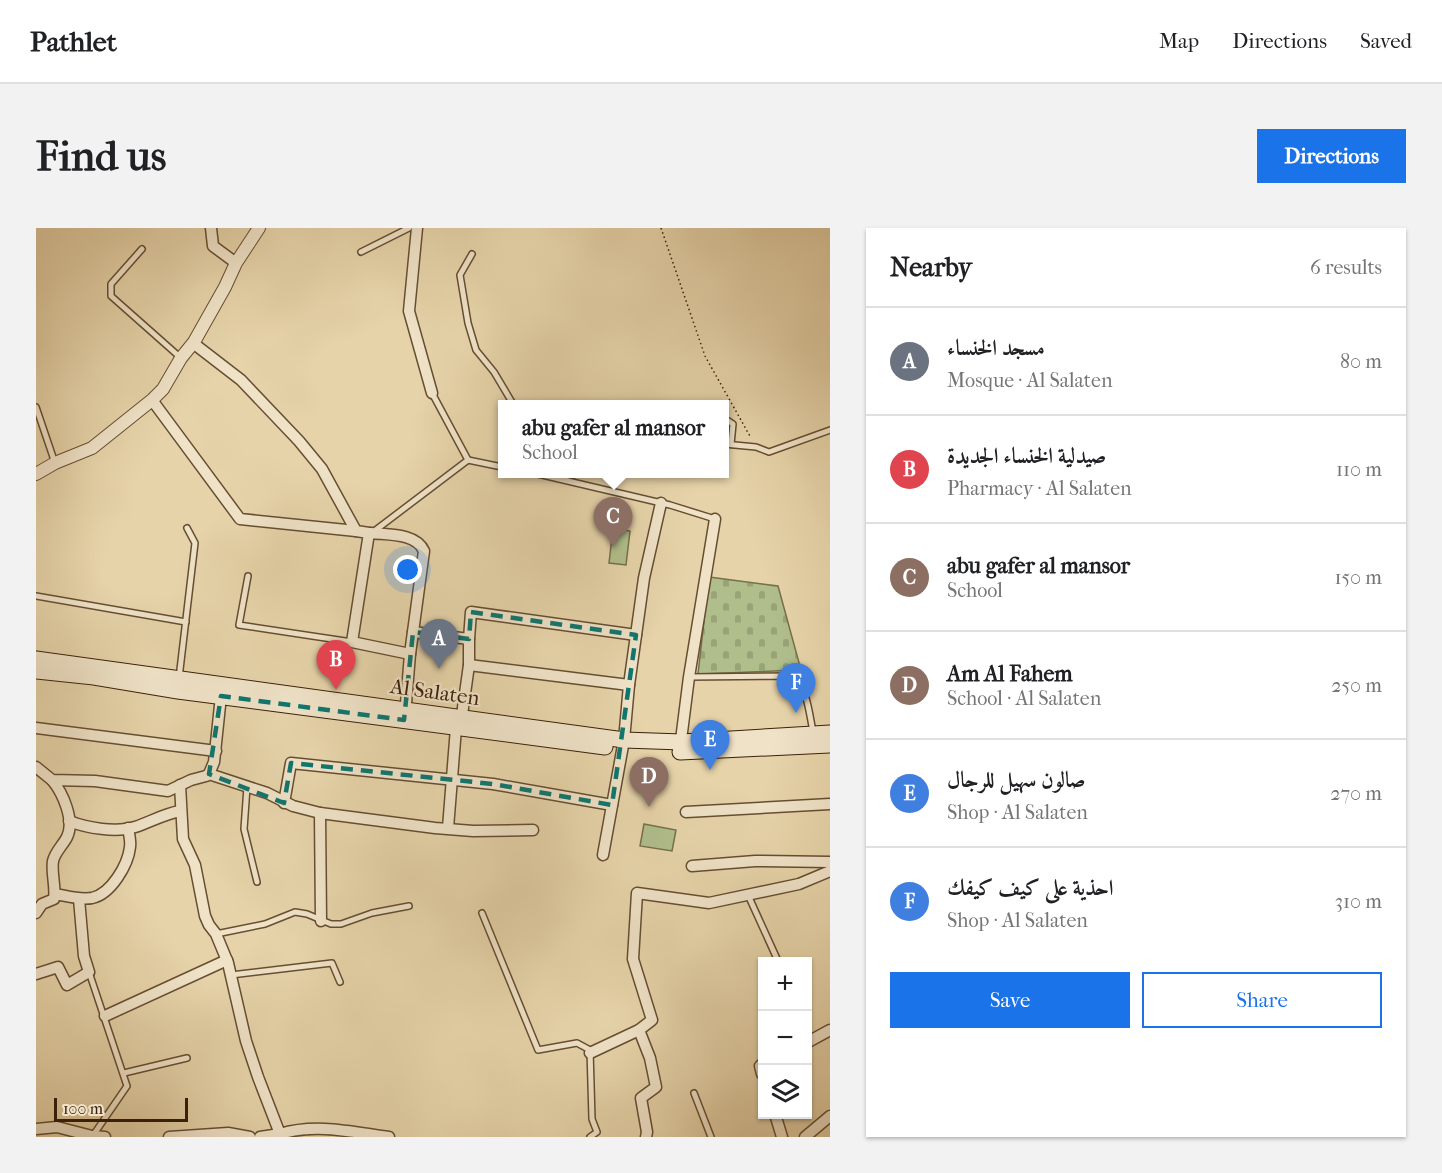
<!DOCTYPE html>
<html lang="en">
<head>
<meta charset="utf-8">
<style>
	:root { --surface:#fff; --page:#f2f2f2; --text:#202124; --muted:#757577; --line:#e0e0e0; --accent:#1a73e8 }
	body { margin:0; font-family:"IM FELL French Canon",Amiri,serif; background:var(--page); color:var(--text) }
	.controls { position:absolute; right:18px; bottom:18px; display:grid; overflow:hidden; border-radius:0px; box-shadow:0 2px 4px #0004 }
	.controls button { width:54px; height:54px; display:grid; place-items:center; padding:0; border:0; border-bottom:2px solid var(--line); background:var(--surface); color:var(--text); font:30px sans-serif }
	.scale { position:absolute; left:18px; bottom:15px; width:134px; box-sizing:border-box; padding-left:6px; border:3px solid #3b210a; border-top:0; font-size:16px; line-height:21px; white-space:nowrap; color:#3b210a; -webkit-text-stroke:4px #efe2c7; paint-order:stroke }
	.you { position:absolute; left:372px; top:342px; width:21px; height:21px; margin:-15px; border:4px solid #fff; border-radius:50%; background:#1a73e8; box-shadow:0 0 0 9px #1a73e833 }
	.badge { display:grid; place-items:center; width:39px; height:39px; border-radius:50%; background:var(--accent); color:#fff; font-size:20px; font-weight:700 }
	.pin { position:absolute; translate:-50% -50px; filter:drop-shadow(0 2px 3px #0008) }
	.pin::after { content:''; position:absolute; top:32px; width:21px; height:18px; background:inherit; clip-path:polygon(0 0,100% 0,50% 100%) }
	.popup { position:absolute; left:462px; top:172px; width:231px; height:78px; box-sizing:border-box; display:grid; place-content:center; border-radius:0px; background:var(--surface); filter:drop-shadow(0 2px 4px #0005); font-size:20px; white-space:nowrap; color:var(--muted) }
	.popup b { font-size:22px; color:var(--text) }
	.popup::after { content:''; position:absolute; left:50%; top:100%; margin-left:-12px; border:12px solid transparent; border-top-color:var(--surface) }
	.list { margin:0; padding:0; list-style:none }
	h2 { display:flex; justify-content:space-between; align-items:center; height:78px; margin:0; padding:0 24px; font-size:26px }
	h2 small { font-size:20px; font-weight:400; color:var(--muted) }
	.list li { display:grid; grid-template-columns:39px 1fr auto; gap:18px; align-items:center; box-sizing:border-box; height:108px; padding:0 24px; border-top:2px solid var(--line) }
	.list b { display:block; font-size:22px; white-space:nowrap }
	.list p { margin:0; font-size:20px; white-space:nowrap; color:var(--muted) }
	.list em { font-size:20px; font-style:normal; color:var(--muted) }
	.actions { display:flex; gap:12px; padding:18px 24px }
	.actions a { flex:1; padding:14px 0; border:2px solid var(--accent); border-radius:0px; text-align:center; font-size:21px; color:var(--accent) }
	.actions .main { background:var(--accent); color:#fff }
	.icon { flex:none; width:33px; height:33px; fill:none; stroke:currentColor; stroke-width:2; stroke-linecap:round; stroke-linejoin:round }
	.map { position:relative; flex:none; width:794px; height:909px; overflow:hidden; border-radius:0px }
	header { display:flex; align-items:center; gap:36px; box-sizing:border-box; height:84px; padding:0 30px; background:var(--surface); border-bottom:2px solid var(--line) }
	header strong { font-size:28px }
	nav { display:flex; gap:33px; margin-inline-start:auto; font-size:21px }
	.intro { display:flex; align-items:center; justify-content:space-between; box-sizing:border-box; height:144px; padding:0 36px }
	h1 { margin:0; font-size:42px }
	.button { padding:15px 27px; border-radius:0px; background:var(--accent); color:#fff; font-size:21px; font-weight:700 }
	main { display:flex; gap:36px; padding:0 36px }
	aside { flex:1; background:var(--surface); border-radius:0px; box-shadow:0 2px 4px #0004 }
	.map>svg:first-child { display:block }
	.cemetery { fill:url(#cemetery-stones); stroke:#76704b; stroke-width:1.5 }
	.green { fill:#b0be8c; stroke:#76704b; stroke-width:1.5 }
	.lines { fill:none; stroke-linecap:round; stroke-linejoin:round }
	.service-casing { stroke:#664e32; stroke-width:8 }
	.minor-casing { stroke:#664e32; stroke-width:13 }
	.tertiary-casing { stroke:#664e32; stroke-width:14 }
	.secondary-casing { stroke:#3b210a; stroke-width:17 }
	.path { stroke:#3b210a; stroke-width:1.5; stroke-dasharray:1.5 3; stroke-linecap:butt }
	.service { stroke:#efe2c7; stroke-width:5 }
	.minor { stroke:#efe2c7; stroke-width:10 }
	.tertiary { stroke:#efe2c7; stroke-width:12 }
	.secondary { stroke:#efe2c7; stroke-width:15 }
	.marked { fill:none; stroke:#0f766e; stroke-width:4.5; stroke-dasharray:12 8; stroke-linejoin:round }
	.labels { text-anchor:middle; stroke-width:4.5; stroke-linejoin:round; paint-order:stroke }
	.street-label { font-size:21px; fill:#3b210a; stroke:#efe2c7 }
</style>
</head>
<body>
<header>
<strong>Pathlet</strong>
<nav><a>Map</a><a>Directions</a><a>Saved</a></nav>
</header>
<div class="intro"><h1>Find us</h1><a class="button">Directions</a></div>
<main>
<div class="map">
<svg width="794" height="909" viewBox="0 0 794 909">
	<defs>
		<pattern id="cemetery-stones" width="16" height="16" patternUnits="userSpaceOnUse" patternTransform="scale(1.5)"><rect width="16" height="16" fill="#b0be8c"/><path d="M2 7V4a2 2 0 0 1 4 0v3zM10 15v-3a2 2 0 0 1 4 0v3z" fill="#98a377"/></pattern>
	</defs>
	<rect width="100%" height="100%" fill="#e6d3a9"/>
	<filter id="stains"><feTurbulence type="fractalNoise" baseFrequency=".00333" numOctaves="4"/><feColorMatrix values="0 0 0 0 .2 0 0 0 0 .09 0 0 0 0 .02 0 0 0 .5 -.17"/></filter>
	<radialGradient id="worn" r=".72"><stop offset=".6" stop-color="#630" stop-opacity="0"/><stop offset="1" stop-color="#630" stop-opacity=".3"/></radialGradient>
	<polygon class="cemetery" points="673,349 742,358 765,442 662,446"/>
	<g class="green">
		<polygon points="577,300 594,303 590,337 573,335"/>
		<polygon points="608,596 640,602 636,623 604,618"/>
	</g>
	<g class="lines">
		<g class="service-casing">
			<g id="service">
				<polyline points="106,21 75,56 75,68 145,130"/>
				<polyline points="325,24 373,0"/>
				<polyline points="436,26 424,47 432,95 440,122 458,144 477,176"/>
				<polyline points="0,179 19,235"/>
				<polyline points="688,190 697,196 695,216"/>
				<polyline points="688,216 720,219 733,224 794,202"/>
				<polyline points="432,232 466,239"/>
				<polyline points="502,246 634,277 679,291"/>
				<polyline points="527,249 540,246"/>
				<polyline points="337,304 432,232 396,165"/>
				<polyline points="212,348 203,397 316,414"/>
				<polyline points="0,368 150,394"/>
				<path d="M653,449L756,448C772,460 773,486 777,503"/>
				<polyline points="143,450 159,315 151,300"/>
				<polyline points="211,559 208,601 221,654"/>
				<polyline points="712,667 742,733"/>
				<polyline points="446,685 502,822 541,815 554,822 556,891 561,904 554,909"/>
				<polyline points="180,706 229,696 259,684 271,686 295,696 305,696 336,685 373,678"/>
				<polyline points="53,744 91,858 56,909"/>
				<polyline points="195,747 296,735 304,754"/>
				<polyline points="88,845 151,830"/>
				<polyline points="658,865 675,909"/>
			</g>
		</g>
		<g class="minor-casing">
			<g id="minor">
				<polyline points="175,0 177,18 200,35"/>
				<polyline points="381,0 373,83 396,165"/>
				<polyline points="157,115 205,152 263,213 286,241 320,303 333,305 316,414 374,426"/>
				<polyline points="116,172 204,291 320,303"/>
				<path d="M335,305C352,307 380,305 388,323L374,426L369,488"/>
				<polyline points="377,404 433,411 433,437 425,494"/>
				<polyline points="433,411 435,384 600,407"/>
				<polyline points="433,437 593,457"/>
				<polyline points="0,500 180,523"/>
				<polyline points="644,520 653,449 679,291"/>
				<polyline points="0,539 16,552 59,553 132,563 155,552 170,548 173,546 178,534 185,468"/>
				<polyline points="173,546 231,565 257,578 284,585 399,600 437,603 497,602"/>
				<path d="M144,557L147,611L159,637L169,688L173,697L180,706L192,735L210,813L222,849L244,906C280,895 316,904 353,909"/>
				<polyline points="248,575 255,535 457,556 576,577"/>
				<polyline points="650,584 794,576"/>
				<polyline points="284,585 285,693"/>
				<path d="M33,593C51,600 80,605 99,599C114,594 128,586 144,583"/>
				<polyline points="412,600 420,500"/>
				<polyline points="567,627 588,512 593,457 608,350 625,275"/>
				<polyline points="656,638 719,633 794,634"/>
				<path d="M19,666C31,668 43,672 56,670C75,666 92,637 94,619C95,613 93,606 92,600"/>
				<path d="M0,685L6,676L18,671C20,658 15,645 17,633C19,624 27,617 31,609C39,593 27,565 16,552"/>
				<polyline points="0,746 22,739 31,757 53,744 48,728 43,671"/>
				<polyline points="69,788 191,732"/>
				<polyline points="603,802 614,830 620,859 605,870 611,904 610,909"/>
				<polyline points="772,814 794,802"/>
				<polyline points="554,825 603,802 616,792 597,731 601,665 673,675 763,656 794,643"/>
				<polyline points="726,836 724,838 726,846"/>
				<polyline points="739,886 746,909"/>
				<polyline points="0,901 21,899 56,908 69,909"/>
				<polyline points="133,909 192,905 214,909"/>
				<polyline points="224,909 244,906"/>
				<polyline points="769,909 794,888"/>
			</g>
		</g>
		<g class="tertiary-casing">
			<polyline id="tertiary" points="0,246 19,235 56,220 116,172 127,161 145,130 158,114 189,59 200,35 223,0"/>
		</g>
		<g class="secondary-casing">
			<g id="secondary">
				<polyline points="0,431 588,512 646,514 794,505"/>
				<polyline points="0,443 58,449 142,463 569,519"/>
				<polyline points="644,524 794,517"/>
			</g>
		</g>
		<polyline class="path" points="625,0 669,128 715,210"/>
		<use href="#service" class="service"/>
		<use href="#minor" class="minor"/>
		<use href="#tertiary" class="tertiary"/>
		<use href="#secondary" class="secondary"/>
	</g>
	<path class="marked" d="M435,384L600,407L576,577L457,556L255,535L248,575L173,546L185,468L368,492L377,404L433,411Z"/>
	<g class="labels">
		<g class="street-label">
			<text transform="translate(399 464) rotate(8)" y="7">Al Salaten</text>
		</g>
	</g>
	<rect width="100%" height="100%" filter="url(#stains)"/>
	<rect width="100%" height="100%" fill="url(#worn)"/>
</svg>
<div class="controls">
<button>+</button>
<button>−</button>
<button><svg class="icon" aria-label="layers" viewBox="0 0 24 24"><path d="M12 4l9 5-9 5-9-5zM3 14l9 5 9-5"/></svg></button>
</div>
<div class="scale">100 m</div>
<div class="you"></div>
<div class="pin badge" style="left:403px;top:441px;background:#6b7280">A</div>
<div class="pin badge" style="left:300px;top:462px;background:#e0444e">B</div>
<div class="pin badge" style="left:577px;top:319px;background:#8d6e63">C</div>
<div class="popup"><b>abu gafer al mansor</b>School</div>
<div class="pin badge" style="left:613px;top:579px;background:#8d6e63">D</div>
<div class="pin badge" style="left:674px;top:542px;background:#3f7fe0">E</div>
<div class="pin badge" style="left:760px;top:485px;background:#3f7fe0">F</div>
</div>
<aside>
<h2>Nearby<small>6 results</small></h2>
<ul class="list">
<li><span class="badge" style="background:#6b7280">A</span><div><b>مسجد الخنساء</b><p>Mosque · Al Salaten</p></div><em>80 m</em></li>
<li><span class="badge" style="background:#e0444e">B</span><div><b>صيدلية الخنساء الجديدة</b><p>Pharmacy · Al Salaten</p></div><em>110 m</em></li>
<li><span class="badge" style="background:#8d6e63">C</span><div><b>abu gafer al mansor</b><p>School</p></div><em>150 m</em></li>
<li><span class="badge" style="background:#8d6e63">D</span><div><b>Am Al Fahem</b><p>School · Al Salaten</p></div><em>250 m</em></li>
<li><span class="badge" style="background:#3f7fe0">E</span><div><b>صالون سهيل للرجال</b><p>Shop · Al Salaten</p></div><em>270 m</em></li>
<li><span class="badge" style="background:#3f7fe0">F</span><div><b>احذية على كيف كيفك</b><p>Shop · Al Salaten</p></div><em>310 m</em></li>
</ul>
<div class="actions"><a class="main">Save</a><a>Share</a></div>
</aside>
</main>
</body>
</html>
